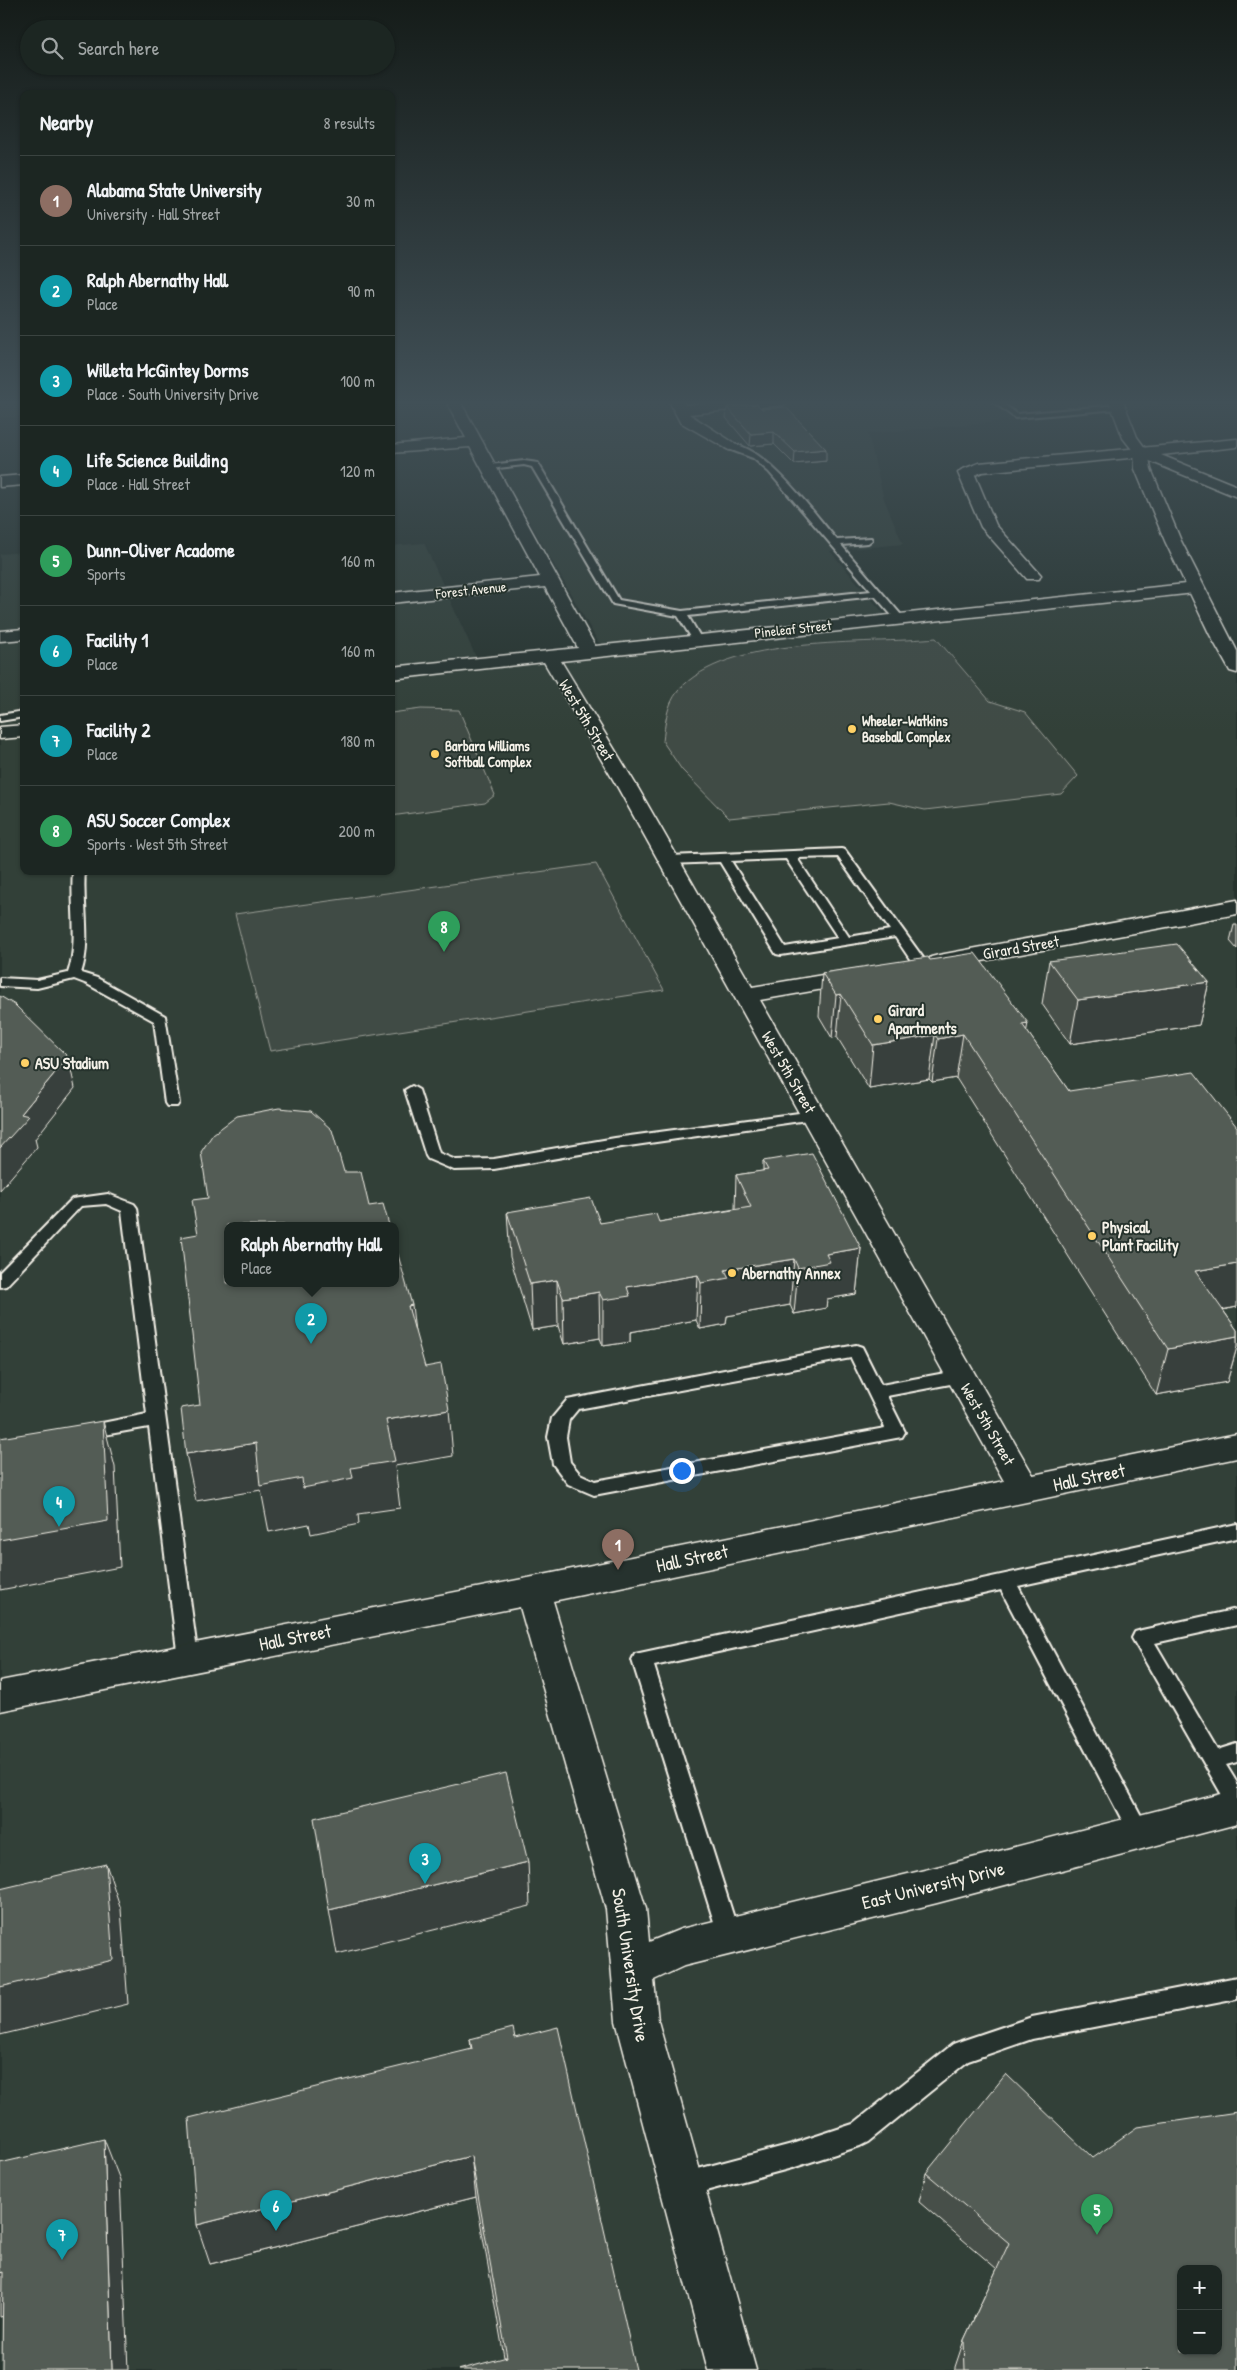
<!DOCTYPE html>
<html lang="en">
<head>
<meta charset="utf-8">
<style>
	:root { --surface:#1c2622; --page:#29322f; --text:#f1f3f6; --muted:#a0a5a5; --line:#3a4340; --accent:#db2777 }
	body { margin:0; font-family:"Patrick Hand",sans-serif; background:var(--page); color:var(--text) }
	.controls { position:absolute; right:15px; bottom:15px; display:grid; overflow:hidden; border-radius:10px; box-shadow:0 1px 4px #0004 }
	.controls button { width:45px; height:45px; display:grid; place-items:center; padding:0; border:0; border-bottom:1px solid var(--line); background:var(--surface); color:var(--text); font:25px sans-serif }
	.you { position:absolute; left:681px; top:1470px; width:18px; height:18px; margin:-12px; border:4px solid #fff; border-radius:50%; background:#1a73e8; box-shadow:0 0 0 8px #1a73e833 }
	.badge { display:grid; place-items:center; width:32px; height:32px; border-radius:50%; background:var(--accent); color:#fff; font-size:16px; font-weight:700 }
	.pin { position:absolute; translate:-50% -41px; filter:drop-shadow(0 1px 2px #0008) }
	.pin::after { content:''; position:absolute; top:26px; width:18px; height:15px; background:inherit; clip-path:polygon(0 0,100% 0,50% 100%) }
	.popup { position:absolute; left:224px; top:1222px; width:175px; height:65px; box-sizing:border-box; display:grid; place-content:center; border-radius:10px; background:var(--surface); filter:drop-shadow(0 1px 4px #0005); font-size:16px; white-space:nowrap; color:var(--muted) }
	.popup b { font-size:19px; color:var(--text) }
	.popup::after { content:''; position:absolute; left:50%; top:100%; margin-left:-10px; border:10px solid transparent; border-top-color:var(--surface) }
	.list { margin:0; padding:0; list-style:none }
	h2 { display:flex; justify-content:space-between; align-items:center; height:65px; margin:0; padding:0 20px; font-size:21px }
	h2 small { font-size:16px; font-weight:400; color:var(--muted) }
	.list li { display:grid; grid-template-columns:32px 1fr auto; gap:15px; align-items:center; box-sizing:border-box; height:90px; padding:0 20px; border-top:1px solid var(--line) }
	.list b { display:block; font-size:19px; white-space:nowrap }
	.list p { margin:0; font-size:16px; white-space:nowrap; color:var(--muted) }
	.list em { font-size:16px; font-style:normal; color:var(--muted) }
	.icon { flex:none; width:28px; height:28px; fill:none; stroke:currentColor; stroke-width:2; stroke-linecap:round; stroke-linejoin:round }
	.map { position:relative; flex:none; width:1237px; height:2370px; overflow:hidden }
	.search { position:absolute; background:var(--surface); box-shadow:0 1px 4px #0004; left:20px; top:20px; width:375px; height:55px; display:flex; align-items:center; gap:12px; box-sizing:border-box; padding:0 18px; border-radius:28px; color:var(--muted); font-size:19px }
	.panel { position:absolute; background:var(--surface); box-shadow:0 1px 4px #0004; left:20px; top:90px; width:375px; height:785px; border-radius:10px }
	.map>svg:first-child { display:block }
	.built { fill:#333f39; fill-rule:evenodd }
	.green { fill:#414b45; stroke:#9a9e96 }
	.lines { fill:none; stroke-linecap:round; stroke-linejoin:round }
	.lane-casing { stroke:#f4f1e8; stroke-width:4 }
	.street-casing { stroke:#f4f1e8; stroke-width:3 }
	.secondary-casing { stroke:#f4f1e8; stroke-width:3 }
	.lane { fill:#26332d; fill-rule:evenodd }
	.street { fill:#26332d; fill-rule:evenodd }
	.secondary { fill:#26332d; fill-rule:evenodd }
	.wall { fill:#474f49; stroke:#f4f1e8 }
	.shaded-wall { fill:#39403c; stroke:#f4f1e8 }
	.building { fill:#525c55; stroke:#f4f1e8; fill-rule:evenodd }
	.poi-dot { fill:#ffd166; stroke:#26332d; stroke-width:2 }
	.labels { text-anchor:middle; stroke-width:4; stroke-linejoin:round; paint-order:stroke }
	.far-street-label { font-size:14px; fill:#f4f1e8; stroke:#26332d }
	.far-poi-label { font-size:14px; font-weight:bold; fill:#f4f1e8; stroke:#26332d; text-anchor:start }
	.street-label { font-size:16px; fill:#f4f1e8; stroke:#26332d }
	.poi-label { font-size:16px; font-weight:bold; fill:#f4f1e8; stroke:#26332d; text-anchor:start }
	.near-street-label { font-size:19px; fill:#f4f1e8; stroke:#26332d }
</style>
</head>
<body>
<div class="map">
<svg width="1237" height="2370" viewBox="0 0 1237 2370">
	<rect width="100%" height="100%" fill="#26332d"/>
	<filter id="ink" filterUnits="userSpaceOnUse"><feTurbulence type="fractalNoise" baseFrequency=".02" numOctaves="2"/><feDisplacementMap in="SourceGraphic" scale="10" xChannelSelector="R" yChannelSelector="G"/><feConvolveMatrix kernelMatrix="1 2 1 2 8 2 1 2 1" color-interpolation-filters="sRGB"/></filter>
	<g filter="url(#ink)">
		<g class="built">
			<polygon points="0,401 24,401 24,416 0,418"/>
			<path d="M460,401H1180L1139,409L868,434L884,499L903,544L830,551L891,622L1186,593L1222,658L1237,659V2370H0V554L24,552V871H391V546L424,543L480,666L604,652ZM227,1225H395V1283H227ZM1181,2269H1218V2351H1181Z"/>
		</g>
		<g class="green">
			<path d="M936,638L990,701L1025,712L1078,776L1061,794L925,810L889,802L729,818L682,770L663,742C665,724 666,706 678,691C727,634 866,645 936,638Z"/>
			<polygon points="421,709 459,710 495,795 485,803 391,816 391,713"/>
			<polygon points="596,864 664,990 270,1051 235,914"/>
		</g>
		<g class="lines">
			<g class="lane-casing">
				<g id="lane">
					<polygon points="992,401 1000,401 1017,414 1118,405 1122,407 1118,409 1015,418"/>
					<path d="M726,444C762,440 815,515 837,540L871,538L872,540L868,543L841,545L902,616V620H896L875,596L688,616L702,640L700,642H694L678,616L613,604L532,467L524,465L489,469L485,467L489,465L524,461L538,463L619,600L682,611L871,591L769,472L753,458L726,448Z"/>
					<polygon points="24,711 24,717 0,721 0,715"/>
					<path d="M841,849L845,850L926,962L927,965L926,968H916L895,937L781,955L776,954L720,862L669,864L663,860L669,856ZM838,857L890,930L849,937L797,858ZM786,859L838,938L785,947L731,861Z"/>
					<path d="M73,871H85C82,904 92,942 81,973L97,978L165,1016L179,1103L177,1106H167L165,1103L154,1021L87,984L74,979L37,988L0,986V978L37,980L68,973C79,942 70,904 73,871Z"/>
					<polygon points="412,1086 419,1090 439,1153 456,1160 494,1159 615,1138 814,1111 821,1115 814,1119 615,1148 494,1169 454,1170 428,1159 426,1156 405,1090"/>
					<polygon points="108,1194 134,1204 137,1208 198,1658 195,1664 188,1666 181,1664 178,1658 149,1427 87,1438 81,1437 78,1432 81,1427 87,1426 147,1414 122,1211 106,1204 81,1206 6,1286 0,1287 0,1272 72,1199"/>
					<path d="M856,1345L862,1347L881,1385L961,1370L967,1372L969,1376L967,1380L961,1382L887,1396L905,1432L902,1437L896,1438L594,1495L568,1484L553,1464L548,1437L552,1418L567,1400ZM851,1358L885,1428L595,1481L580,1474L570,1462L566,1437L569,1420L578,1409Z"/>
					<polygon points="1237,1524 1237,1538 1018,1586 1146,1825 1150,1832 1146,1839 1139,1842 1132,1839 1001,1590 654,1666 740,1937 737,1944 729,1947 721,1944 632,1660 635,1654"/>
					<polygon points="1237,1609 1237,1625 1155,1643 1218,1750 1237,1744 1237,1762 1226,1765 1237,1783 1237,1811 1230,1809 1132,1638 1135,1632 1142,1630"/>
					<polygon points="1237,1977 1237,1999 1032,2039 968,2061 868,2142 860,2146 792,2168 683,2197 674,2194 671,2185 674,2176 683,2173 792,2144 853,2124 953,2044 961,2041 1032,2017"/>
				</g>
			</g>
			<g class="street-casing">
				<g id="street">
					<polygon points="446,401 460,401 595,646 1195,583 1201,584 1204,588 1201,592 1195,593 561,661 638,788 752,987 858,969 866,971 870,976 866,981 858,983 760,1000 1033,1475 1237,1434 1237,1458 553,1601 646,1909 649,1942 681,1929 937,1867 1237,1790 1237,1824 937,1903 684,1966 654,1980 658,2021 756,2370 708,2370 616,2021 606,1909 520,1607 0,1711 0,1681 533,1577 1004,1481 618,788 544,662 391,679 391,667 578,648 545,587 391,603 391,593 540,577 470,447 391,453 391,445 466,438"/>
					<polygon points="669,401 683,401 685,405 740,401 790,401 783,405 689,414 734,443 736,446 734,449 729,450 680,422"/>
					<polygon points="1237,439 1237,447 1161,455 1237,486 1237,497 1140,457 982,472 975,475 996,525 1041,575 1039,579 1027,579 981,527 958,473 961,470 979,463"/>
					<polygon points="24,475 24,485 0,487 0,477"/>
					<polygon points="24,629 24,639 0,641 0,631"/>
					<polygon points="24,725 24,737 0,739 0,727"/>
					<polygon points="1237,900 1237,914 939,969 931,967 927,962 931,957 939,955"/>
				</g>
			</g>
			<g class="secondary-casing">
				<polygon id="secondary" points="1109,401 1123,401 1137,437 1148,452 1151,469 1181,541 1237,651 1237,673 1230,671 1210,635 1165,541 1135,469 1134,452 1123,438"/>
			</g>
			<use href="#lane" class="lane"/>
			<use href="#street" class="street"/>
			<use href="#secondary" class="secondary"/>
		</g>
		<g class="wall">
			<polygon points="727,407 762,409 826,461 794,464 774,444 750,446 726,418"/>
			<polygon points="1234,925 1237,925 1237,949 1230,941"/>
			<polygon points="930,960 1026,1030 1069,1091 1237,1307 1223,1310 1237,1330 1237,1347 1227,1382 1156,1395 956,1078 932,1082 929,1079 869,1089 837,1037 832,1038 819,1016 822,973"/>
			<polygon points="1049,961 1209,982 1199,1025 1070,1044 1042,1004"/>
			<polygon points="763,1161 861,1248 856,1294 827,1299 826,1308 794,1314 790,1305 727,1316 726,1324 700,1329 696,1320 630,1332 630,1342 603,1346 600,1338 564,1344 558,1326 532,1330 510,1257 507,1212 600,1223 659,1222 735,1209 736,1175 763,1171"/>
			<polygon points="515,2038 636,2370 504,2357 476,2197 210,2264 471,2049 470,2039"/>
			<polygon points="926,2173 1237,2370 955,2370 955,2367 964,2340 997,2269 919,2202"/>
		</g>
		<g class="shaded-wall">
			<polygon points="774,432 774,444 750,446 751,434"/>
			<polygon points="826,449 826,461 794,464 795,452"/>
			<polygon points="1209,982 1199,1025 1070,1044 1078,1000"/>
			<polygon points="841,994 837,1037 832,1038 836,995"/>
			<polygon points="1028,1023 1020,1067 1022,1024"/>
			<polygon points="963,1034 956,1078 932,1082 938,1039"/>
			<polygon points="935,1035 929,1079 869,1089 873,1045"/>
			<polygon points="68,1057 75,1088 35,1139 37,1147 0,1190 0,1148 21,1114"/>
			<polygon points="861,1248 856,1294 827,1299 826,1308 794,1314 798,1268 826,1254"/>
			<polygon points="794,1259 790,1305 727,1316 726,1324 700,1329 701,1283 725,1270"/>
			<polygon points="1237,1264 1237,1307 1183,1317 1195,1271"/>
			<polygon points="698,1275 696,1320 630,1332 630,1342 603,1346 603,1300 627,1287"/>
			<polygon points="557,1280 558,1326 532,1330 530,1284"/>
			<polygon points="599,1292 600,1338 564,1344 563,1298"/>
			<polygon points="412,1305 417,1351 408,1306"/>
			<polygon points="1237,1336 1237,1347 1227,1382 1156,1395 1168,1349"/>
			<polygon points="449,1410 453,1456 395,1466 400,1508 358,1514 359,1524 311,1534 309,1524 269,1532 261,1490 196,1501 186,1454 256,1443 351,1468 386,1420"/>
			<polygon points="103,1421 115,1467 120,1567 0,1590 0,1540"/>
			<polygon points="528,1862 530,1906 337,1954 329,1910"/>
			<polygon points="106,1864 121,1909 128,2004 0,2035 0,1987"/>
			<polygon points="104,2139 120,2180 128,2370 112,2370"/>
			<polygon points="471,2156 476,2197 210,2264 197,2225"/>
			<polygon points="3,2272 23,2312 0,2317 0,2273"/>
		</g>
		<g class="building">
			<polygon points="757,404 762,409 786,407 826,449 795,452 774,432 751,434 727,407"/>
			<polygon points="1177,944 1209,982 1078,1000 1049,961"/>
			<polygon points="975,953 1028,1023 1022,1024 1069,1091 1194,1072 1237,1127 1237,1264 1195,1271 1237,1330 1237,1336 1168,1349 963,1034 938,1039 935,1035 873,1045 841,994 836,995 822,973 928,957 930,960"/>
			<polygon points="0,996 15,1005 68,1057 21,1114 29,1116 0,1148"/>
			<polygon points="279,1108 311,1111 332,1130 344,1172 361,1172 369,1206 383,1204 389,1225 227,1225 227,1283 395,1283 395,1244 412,1305 408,1306 425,1367 441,1364 449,1410 386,1420 395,1461 351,1468 353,1478 303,1488 302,1478 260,1486 256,1443 186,1454 181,1408 200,1405 181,1237 198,1234 192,1200 208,1198 201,1152 213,1134 237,1116"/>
			<polygon points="812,1153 861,1248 826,1254 830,1262 798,1268 794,1259 725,1270 729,1278 701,1283 698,1275 627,1287 630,1296 603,1300 599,1292 563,1298 557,1280 530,1284 507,1212 591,1198 600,1223 656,1214 659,1222 751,1207 736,1175 768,1170 763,1161"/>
			<polygon points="103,1421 108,1521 0,1540 0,1438"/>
			<polygon points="506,1773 528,1862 329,1910 314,1818"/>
			<polygon points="106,1864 113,1960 0,1987 0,1889"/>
			<polygon points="558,2027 636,2370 458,2370 507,2357 471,2156 197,2225 189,2118 472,2049 470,2039 513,2028 515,2038"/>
			<path d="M1006,2074L1093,2158L1137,2127L1237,2112V2370H965L964,2340L1009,2243L926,2173ZM1181,2269H1218V2351H1181Z"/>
			<polygon points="104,2139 112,2370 2,2370 3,2272 0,2273 0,2163"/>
		</g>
	</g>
	<linearGradient id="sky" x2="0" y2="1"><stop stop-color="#151c19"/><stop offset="0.55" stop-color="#415057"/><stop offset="1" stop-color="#415057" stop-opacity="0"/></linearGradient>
	<rect width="1237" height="732" fill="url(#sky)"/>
	<g class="poi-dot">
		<circle cx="852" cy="729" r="5"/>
		<circle cx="435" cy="754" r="5"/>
		<circle cx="878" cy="1019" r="5"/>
		<circle cx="25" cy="1063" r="5"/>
		<circle cx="1092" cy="1236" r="5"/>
		<circle cx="732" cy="1273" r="5"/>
	</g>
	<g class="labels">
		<g class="far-street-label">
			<text transform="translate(471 590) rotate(-6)" y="5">Forest Avenue</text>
			<text transform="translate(793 629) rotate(-6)" y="5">Pineleaf Street</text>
		</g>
		<g class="far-poi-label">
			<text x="862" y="726">Wheeler-Watkins<tspan x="862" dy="16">Baseball Complex</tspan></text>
			<text x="445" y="751">Barbara Williams<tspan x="445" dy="16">Softball Complex</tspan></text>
		</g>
		<g class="street-label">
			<text transform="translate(587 720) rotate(59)" y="6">West 5th Street</text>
			<text transform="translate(1021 947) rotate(-10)" y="6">Girard Street</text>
			<text transform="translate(789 1072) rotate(60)" y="6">West 5th Street</text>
			<text transform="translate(988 1424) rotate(60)" y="6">West 5th Street</text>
		</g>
		<g class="poi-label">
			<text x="888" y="1016">Girard<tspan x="888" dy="18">Apartments</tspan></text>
			<text x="35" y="1069">ASU Stadium</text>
			<text x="1102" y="1233">Physical<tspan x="1102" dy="18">Plant Facility</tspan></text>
			<text x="742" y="1279">Abernathy Annex</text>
		</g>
		<g class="near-street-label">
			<text transform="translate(1089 1477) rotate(-12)" y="7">Hall Street</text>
			<text transform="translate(692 1558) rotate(-12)" y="7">Hall Street</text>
			<text transform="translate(295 1637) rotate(-11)" y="7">Hall Street</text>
			<text transform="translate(933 1885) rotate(-14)" y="7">East University Drive</text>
			<text transform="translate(631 1965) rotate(81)" y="7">South University Drive</text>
		</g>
	</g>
</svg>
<div class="controls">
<button>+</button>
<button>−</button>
</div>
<div class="you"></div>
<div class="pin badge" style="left:618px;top:1570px;background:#8d6e63">1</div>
<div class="pin badge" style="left:311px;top:1344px;background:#0f9aa8">2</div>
<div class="popup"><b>Ralph Abernathy Hall</b>Place</div>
<div class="pin badge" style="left:425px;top:1884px;background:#0f9aa8">3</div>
<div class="pin badge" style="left:59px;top:1527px;background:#0f9aa8">4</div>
<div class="pin badge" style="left:1097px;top:2235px;background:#2e9e5b">5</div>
<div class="pin badge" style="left:276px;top:2231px;background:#0f9aa8">6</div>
<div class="pin badge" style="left:62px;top:2260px;background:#0f9aa8">7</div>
<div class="pin badge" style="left:444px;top:952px;background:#2e9e5b">8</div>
<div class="search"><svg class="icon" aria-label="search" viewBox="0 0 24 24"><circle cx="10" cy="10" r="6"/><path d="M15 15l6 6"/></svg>Search here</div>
<section class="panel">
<h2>Nearby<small>8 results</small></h2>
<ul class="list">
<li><span class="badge" style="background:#8d6e63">1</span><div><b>Alabama State University</b><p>University · Hall Street</p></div><em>30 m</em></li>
<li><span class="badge" style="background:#0f9aa8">2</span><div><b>Ralph Abernathy Hall</b><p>Place</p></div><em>90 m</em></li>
<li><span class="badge" style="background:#0f9aa8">3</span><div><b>Willeta McGintey Dorms</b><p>Place · South University Drive</p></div><em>100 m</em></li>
<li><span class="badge" style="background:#0f9aa8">4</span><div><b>Life Science Building</b><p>Place · Hall Street</p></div><em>120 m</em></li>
<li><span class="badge" style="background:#2e9e5b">5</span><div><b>Dunn-Oliver Acadome</b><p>Sports</p></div><em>160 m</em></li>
<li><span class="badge" style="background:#0f9aa8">6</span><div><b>Facility 1</b><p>Place</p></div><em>160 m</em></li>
<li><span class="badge" style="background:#0f9aa8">7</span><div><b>Facility 2</b><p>Place</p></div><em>180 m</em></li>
<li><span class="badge" style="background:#2e9e5b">8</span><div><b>ASU Soccer Complex</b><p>Sports · West 5th Street</p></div><em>200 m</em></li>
</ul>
</section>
</div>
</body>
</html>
